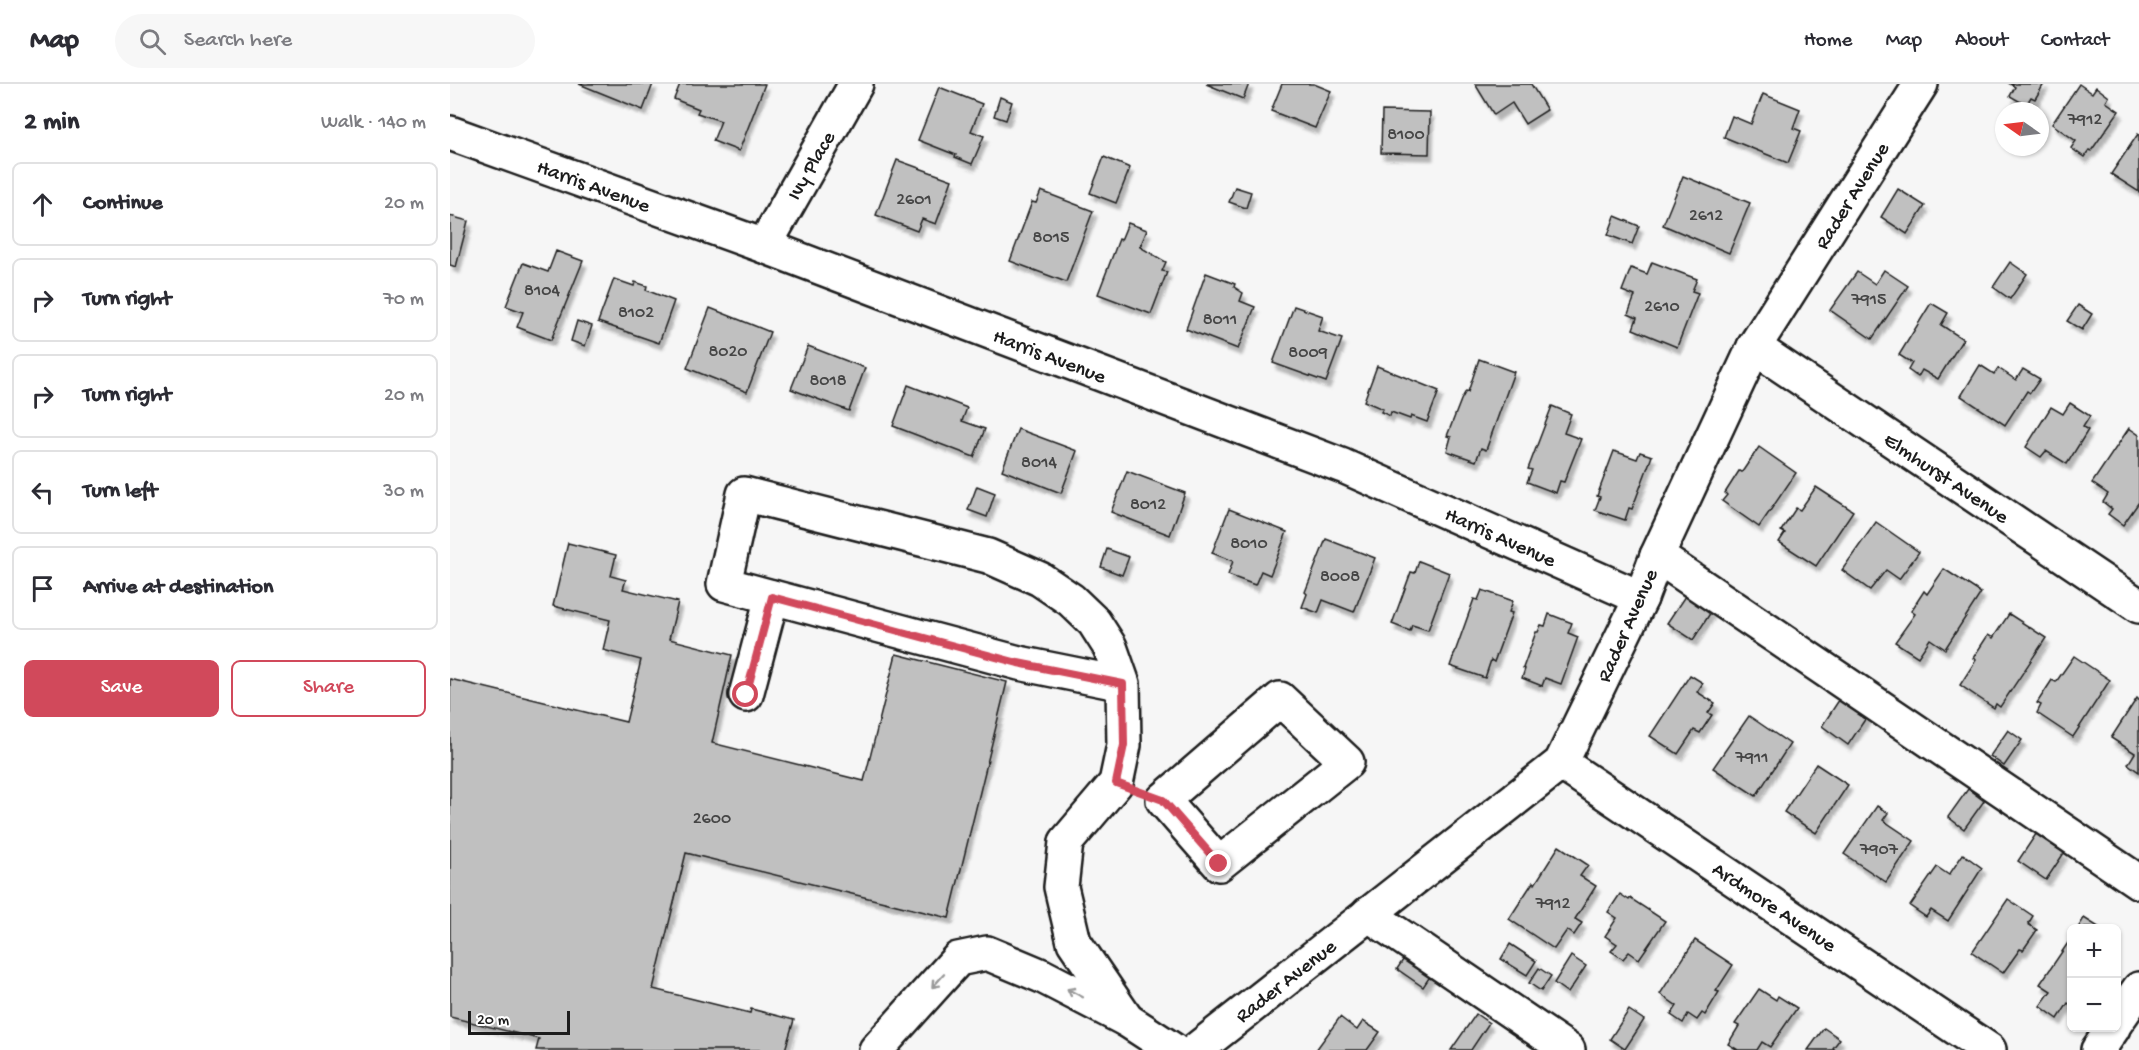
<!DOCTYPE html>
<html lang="en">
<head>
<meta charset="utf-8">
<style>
	:root { --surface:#fff; --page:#f7f7f7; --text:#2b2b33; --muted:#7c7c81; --line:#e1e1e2; --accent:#d1495b }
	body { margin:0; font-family:"Gochi Hand",sans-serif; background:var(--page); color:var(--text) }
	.controls { position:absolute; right:18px; bottom:18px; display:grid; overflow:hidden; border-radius:9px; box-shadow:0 2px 4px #0004 }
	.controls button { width:54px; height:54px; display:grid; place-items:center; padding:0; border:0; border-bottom:2px solid var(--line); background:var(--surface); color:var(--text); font:30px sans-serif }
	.compass { position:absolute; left:1545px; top:18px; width:54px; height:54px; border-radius:50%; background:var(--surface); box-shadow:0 2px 4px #0004; rotate:284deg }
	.scale { position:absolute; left:18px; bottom:15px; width:102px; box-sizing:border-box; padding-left:6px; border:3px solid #1c1c1c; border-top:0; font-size:16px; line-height:21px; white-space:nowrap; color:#1c1c1c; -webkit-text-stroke:4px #fff; paint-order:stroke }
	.stop { position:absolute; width:18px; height:18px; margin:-14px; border:4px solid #d1495b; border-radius:50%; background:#fff }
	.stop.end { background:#d1495b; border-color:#fff; box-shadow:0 2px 6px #0008 }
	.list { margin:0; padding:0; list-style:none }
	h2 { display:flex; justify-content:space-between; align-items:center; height:78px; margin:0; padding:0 24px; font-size:26px }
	h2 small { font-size:20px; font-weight:400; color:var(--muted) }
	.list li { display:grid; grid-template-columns:39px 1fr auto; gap:18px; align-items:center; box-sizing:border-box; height:84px; margin:0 12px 12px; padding:0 12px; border:2px solid var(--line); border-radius:9px }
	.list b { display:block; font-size:22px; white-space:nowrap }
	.list em { font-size:20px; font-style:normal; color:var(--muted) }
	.actions { display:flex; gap:12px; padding:18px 24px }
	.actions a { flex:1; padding:14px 0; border:2px solid var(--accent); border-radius:9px; text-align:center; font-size:21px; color:var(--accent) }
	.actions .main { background:var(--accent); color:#fff }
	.icon { flex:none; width:33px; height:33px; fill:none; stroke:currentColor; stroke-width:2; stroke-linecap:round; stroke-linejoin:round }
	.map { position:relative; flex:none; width:1689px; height:966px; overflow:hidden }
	header { display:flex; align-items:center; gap:36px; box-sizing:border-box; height:84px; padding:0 30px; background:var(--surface); border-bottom:2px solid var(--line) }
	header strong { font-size:28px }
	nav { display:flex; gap:33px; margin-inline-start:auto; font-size:21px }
	.search { width:420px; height:54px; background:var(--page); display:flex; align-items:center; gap:15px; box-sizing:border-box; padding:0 21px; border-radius:33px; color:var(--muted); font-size:22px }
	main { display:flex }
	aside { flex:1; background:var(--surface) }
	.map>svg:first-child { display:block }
	.building { fill:#c0c0c0; stroke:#1c1c1c; stroke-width:1.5; filter:url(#shadow) }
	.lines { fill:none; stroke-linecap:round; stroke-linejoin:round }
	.minor-casing { stroke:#1c1c1c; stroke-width:38 }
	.minor { stroke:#fff; stroke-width:33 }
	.oneway { stroke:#999 }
	.route { stroke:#d1495b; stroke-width:8 }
	.labels { text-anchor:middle; stroke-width:4.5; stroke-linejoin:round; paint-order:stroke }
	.number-label { font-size:18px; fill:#454545 }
	.street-label { font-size:21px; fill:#1c1c1c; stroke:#fff }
</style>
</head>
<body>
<header>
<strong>Map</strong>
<div class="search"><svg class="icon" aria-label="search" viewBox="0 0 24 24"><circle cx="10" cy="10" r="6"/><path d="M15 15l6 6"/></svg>Search here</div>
<nav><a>Home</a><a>Map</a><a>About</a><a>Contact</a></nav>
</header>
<main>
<aside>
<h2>2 min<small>Walk · 140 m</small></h2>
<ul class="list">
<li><svg class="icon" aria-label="ahead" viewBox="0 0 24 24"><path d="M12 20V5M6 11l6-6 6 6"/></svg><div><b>Continue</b></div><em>20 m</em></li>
<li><svg class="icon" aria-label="right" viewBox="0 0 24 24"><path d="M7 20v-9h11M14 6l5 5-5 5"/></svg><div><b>Turn right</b></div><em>70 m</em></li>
<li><svg class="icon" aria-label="right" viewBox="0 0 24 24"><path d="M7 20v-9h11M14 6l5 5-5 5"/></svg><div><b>Turn right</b></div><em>20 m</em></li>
<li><svg class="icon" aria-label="left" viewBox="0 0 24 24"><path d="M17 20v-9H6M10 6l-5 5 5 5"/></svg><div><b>Turn left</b></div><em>30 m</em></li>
<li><svg class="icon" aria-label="arrive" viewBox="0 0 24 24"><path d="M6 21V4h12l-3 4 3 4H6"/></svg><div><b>Arrive at destination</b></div></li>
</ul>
<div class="actions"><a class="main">Save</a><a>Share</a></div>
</aside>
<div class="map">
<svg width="1689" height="966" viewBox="0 0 1689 966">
	<defs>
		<filter id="shadow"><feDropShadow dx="3.5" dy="6" stdDeviation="1.5" flood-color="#0004"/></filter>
	</defs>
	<rect width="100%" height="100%" fill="#f6f6f6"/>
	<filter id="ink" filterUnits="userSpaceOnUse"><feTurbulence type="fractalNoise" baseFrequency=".0167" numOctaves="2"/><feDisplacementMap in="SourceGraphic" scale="12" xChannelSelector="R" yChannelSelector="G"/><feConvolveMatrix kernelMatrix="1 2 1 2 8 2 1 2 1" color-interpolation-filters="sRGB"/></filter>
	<g filter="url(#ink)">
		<g class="building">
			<polygon points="129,0 203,0 193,26"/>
			<polygon points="230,0 315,0 289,67 263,57 271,37 247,29 249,25 224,15"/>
			<polygon points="756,0 799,0 793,15"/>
			<polygon points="832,0 864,0 881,7 865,44 821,27"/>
			<polygon points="1025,0 1081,0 1097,26 1075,40 1062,19 1044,31"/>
			<polygon points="1560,0 1594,0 1585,15 1581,13 1576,21 1560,12 1565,3"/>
			<polygon points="1629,0 1642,9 1646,3 1659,13 1656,18 1669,27 1641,67 1639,66 1634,73 1621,64 1626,57 1602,40"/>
			<polygon points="489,3 532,20 521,47 534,52 522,80 505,73 506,71 468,56"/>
			<polygon points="1313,10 1350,25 1343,44 1351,47 1338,79 1274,53 1282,32 1301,40"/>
			<polygon points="550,13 562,18 556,36 544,32"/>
			<polygon points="932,27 980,28 979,70 931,69"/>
			<polygon points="1688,50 1689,51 1689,108 1661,90"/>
			<polygon points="654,73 680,84 666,119 640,109"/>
			<polygon points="447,76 502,96 486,140 472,135 467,147 426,131"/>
			<polygon points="1233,92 1300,119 1279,169 1213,141"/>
			<polygon points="785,103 801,108 796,124 779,118"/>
			<polygon points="1448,105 1475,122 1457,150 1431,133"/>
			<polygon points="591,107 643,127 616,198 560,177 582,118 586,119"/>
			<polygon points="0,132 18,137 6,183 0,181"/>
			<polygon points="1165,132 1189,142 1182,160 1158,151"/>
			<polygon points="678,139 697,146 690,163 716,178 712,187 717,188 701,230 648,210 669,155 671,156"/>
			<polygon points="106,167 133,177 101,256 67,243 73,228 56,222 73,179 98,188"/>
			<polygon points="1202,178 1247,195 1242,207 1248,209 1227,263 1183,245 1187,234 1178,230 1185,212 1172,207 1181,184 1197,190"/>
			<polygon points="1560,178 1577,190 1560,215 1543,203"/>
			<polygon points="1434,186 1458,202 1422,255 1380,226 1407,188 1425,200"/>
			<polygon points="756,189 785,200 784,203 793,209 790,217 805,223 788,265 736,245"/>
			<polygon points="164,195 184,202 185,198 197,202 196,206 224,217 209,259 148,238"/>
			<polygon points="1481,219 1498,229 1491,241 1513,255 1488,295 1472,286 1468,293 1458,286 1462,279 1449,271"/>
			<polygon points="1628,221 1642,230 1632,246 1617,237"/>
			<polygon points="844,222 873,232 868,247 892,255 876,298 823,279"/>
			<polygon points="260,224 320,248 297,308 237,284"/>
			<polygon points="127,237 142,242 135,262 121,257"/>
			<polygon points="358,262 415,284 399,327 341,305"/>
			<polygon points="1029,275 1064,288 1036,366 1031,364 1026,377 997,367 1001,353 997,352 1011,316 1016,307 1018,308"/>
			<polygon points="1530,281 1544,290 1548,284 1566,296 1573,285 1590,295 1580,309 1577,307 1555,341 1511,312"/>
			<polygon points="927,282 989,307 977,338 961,332 960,335 941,328 940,332 931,328 933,325 914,317"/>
			<polygon points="458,301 517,324 512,337 535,345 524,373 443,342"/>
			<polygon points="1620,319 1640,332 1633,343 1638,346 1617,380 1596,367 1591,373 1576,363 1601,323 1613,330"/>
			<polygon points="1102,322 1121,330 1114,349 1131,355 1114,398 1110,397 1106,409 1077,398 1082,386 1078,385"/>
			<polygon points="1679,344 1689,351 1689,418 1673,441 1658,430 1662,425 1653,418 1658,410 1642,399"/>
			<polygon points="568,345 627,367 611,409 552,386"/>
			<polygon points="1309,363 1346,389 1309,443 1272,417 1277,411 1275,409 1289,387 1292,388"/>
			<polygon points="1164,367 1187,375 1190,368 1202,372 1182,425 1179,424 1175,436 1145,426 1150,413 1147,412"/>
			<polygon points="677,387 735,409 720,451 661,428"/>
			<polygon points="527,402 545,409 537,433 518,426"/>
			<polygon points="1366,403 1403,427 1366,482 1329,458 1335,449 1331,447 1346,424 1350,426"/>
			<polygon points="779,425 837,448 820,491 811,487 805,501 778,491 783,477 762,469"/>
			<polygon points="1426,438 1469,468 1449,495 1436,486 1420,506 1392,486"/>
			<polygon points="876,455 925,474 904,528 873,516 868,529 852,523 857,510 855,508"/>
			<polygon points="118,459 166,471 161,492 176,496 173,505 228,518 219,555 282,571 262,659 414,697 446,570 557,598 499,834 236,769 203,905 300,929 301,925 344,936 335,966 86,966 89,955 0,933 0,595 176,638 191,576 153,566 160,536 103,522"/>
			<polygon points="657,465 679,473 672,491 651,483"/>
			<polygon points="969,477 999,489 978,546 962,541 960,547 942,540 961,488 965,489"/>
			<polygon points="1494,485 1531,509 1495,565 1480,555 1468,573 1445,558 1465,530 1461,527 1474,507 1477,510"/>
			<polygon points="1032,506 1063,517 1059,528 1062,529 1044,578 1041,576 1035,594 1000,582 1024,515 1028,516"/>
			<polygon points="1235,512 1261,528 1243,556 1217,539"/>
			<polygon points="1099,530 1122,539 1118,549 1128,553 1111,600 1095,594 1092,602 1072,594 1075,585 1073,584 1086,548 1088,548 1091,541 1095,542"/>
			<polygon points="1559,530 1596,554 1550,623 1546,620 1544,624 1510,601 1526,576 1523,574 1538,551 1543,554"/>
			<polygon points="1624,572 1660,596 1623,653 1587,629 1591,621 1587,619 1602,596 1606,598"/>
			<polygon points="1240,591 1253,599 1247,608 1265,619 1258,629 1262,631 1250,649 1244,646 1228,670 1200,652"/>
			<polygon points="1391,613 1418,631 1398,661 1372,642"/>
			<polygon points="1687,614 1689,616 1689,688 1678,680 1685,669 1661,654"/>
			<polygon points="1299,632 1340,660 1306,712 1263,684"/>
			<polygon points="1558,646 1572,656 1554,682 1540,672"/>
			<polygon points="1366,680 1398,701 1366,749 1334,728"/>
			<polygon points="1518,705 1534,717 1514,745 1498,733"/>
			<polygon points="1427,722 1438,729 1433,736 1464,757 1436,798 1394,770"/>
			<polygon points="1586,750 1614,769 1596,796 1568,777"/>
			<polygon points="1109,762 1138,781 1130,792 1146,802 1125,835 1132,839 1124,851 1117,846 1104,865 1059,835 1083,798 1085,800"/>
			<polygon points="1513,770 1532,784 1498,837 1481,826 1476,833 1460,822 1487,783 1499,791"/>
			<polygon points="1170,810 1179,816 1180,814 1215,837 1189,875 1179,868 1173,875 1161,867 1167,860 1155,852 1167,834 1158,828"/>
			<polygon points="1558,815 1583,832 1578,840 1587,846 1573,866 1570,865 1553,889 1522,868"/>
			<polygon points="1634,834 1650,844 1628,844"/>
			<polygon points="1622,853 1622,922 1618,919 1608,935 1590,922 1601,907 1590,900"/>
			<polygon points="1245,856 1283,881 1266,907 1269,908 1255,931 1252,929 1247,936 1238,930 1233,939 1221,931 1227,922 1210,910"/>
			<polygon points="1060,860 1086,877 1077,891 1051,875"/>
			<polygon points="957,870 983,888 973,903 947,885"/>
			<polygon points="1121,872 1136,882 1118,909 1104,899"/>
			<polygon points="1089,884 1101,892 1091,907 1079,899"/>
			<polygon points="1309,905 1326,916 1328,912 1347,924 1320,963 1312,958 1307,966 1288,966 1278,960 1289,942 1285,940"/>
			<polygon points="1179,926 1194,936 1175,965 1160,955"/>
			<polygon points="1026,930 1039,939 1021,966 1001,966"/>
			<polygon points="890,933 907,946 913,937 930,948 917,966 866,966"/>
			<polygon points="1374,944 1390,955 1383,964 1385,966 1358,966"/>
		</g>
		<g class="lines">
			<g class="minor-casing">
				<g id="minor">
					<polyline points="0,49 314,162 893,382 1191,514"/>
					<polyline points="314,162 406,0"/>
					<polyline points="1304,263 1689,522"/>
					<polyline points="1207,472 1689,798"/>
					<polyline points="673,600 569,579 274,500 294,410 538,472 590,495 621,516 644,538 660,563 673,600 674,661 666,699 616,758 611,803 624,858 677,936"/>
					<polyline points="296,611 322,513"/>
					<polygon points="830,615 897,678 769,780 713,716"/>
					<polyline points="1111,679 1539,966"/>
					<polyline points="918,830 1118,966"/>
					<polyline points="1666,938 1689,905"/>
					<polyline points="426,966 508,875 537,869 592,892 677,936 723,966"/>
					<polyline points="746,966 1111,679 1191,514 1207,472 1304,263 1471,0"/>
					<polyline points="1648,966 1663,944"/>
				</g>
			</g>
			<use href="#minor" class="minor"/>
		</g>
		<defs><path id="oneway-shaft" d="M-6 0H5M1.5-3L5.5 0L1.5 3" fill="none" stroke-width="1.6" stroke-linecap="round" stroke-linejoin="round" transform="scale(1.5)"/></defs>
		<g class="oneway">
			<use href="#oneway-shaft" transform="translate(488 897) rotate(132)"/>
			<use href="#oneway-shaft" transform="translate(625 909) rotate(-152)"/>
		</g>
	</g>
	<g class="lines" filter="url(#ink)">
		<polyline class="route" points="296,611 322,513 568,579 673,600 674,661 666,699 713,716 769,780"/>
	</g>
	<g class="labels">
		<g class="number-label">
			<text x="1635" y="40">7912</text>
			<text x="956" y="55">8100</text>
			<text x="464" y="120">2601</text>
			<text x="1256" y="136">2612</text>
			<text x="601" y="158">8015</text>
			<text x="92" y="211">8104</text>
			<text x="1419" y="220">7915</text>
			<text x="1212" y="227">2610</text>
			<text x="186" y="233">8102</text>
			<text x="770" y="240">8011</text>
			<text x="278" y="272">8020</text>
			<text x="858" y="273">8009</text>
			<text x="378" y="301">8018</text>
			<text x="589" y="383">8014</text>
			<text x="698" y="425">8012</text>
			<text x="799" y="464">8010</text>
			<text x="890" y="497">8008</text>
			<text x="1302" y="678">7911</text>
			<text x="262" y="739">2600</text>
			<text x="1429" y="770">7907</text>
			<text x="1103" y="824">7912</text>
		</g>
		<g class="street-label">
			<text transform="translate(360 81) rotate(-60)" y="7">Ivy Place</text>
			<text transform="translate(144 101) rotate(20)" y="7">Harris Avenue</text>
			<text transform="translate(1401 111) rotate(-58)" y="7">Rader Avenue</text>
			<text transform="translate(600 271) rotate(21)" y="7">Harris Avenue</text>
			<text transform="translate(1497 393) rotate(34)" y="7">Elmhurst Avenue</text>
			<text transform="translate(1051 452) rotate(24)" y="7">Harris Avenue</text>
			<text transform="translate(1176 541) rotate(-66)" y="7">Rader Avenue</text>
			<text transform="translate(1325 822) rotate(34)" y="7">Ardmore Avenue</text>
			<text transform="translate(835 896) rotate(-38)" y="7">Rader Avenue</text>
		</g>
	</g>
</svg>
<div class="controls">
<button>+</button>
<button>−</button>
</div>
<svg class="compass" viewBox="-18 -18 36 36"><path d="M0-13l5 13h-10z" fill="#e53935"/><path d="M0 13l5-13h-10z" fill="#7c7c81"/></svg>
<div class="scale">20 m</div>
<div class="stop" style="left:296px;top:611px"></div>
<div class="stop end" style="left:769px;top:780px"></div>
</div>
</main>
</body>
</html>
